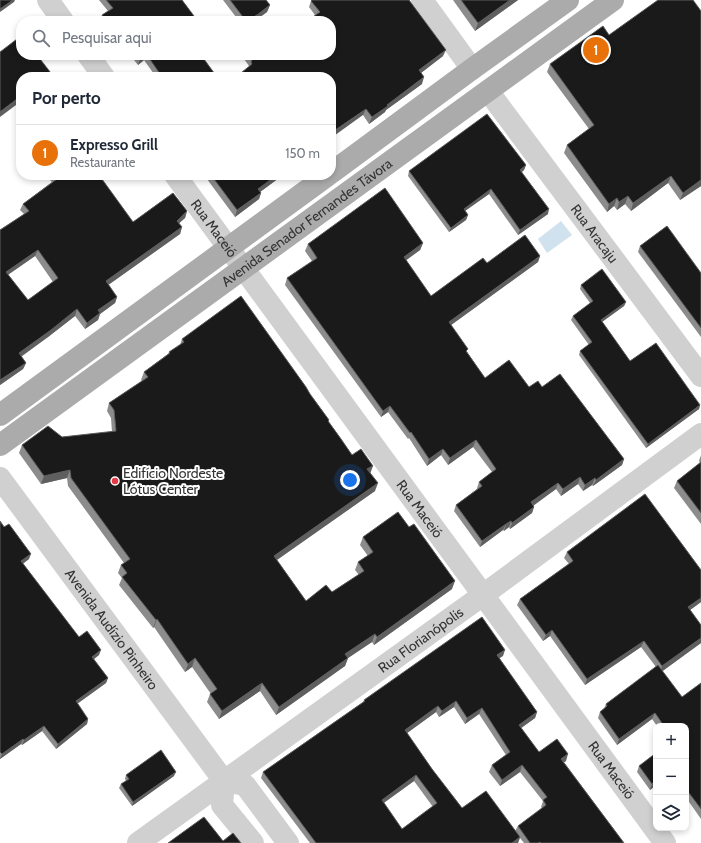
<!DOCTYPE html>
<html lang="pt">
<head>
<meta charset="utf-8">
<style>
	:root { --surface:#fff; --page:#f2f2f3; --text:#1f2937; --muted:#747a83; --line:#e0e1e3; --accent:#0b8043 }
	body { margin:0; font-family:Cabin,sans-serif; background:var(--page); color:var(--text) }
	.controls { position:absolute; right:12px; bottom:12px; display:grid; overflow:hidden; border-radius:8px; box-shadow:0 2px 6px #0003 }
	.controls button { width:36px; height:36px; display:grid; place-items:center; padding:0; border:0; border-bottom:1px solid var(--line); background:var(--surface); color:var(--text); font:20px sans-serif }
	.you { position:absolute; left:350px; top:480px; width:14px; height:14px; margin:-10px; border:3px solid #fff; border-radius:50%; background:#1a73e8; box-shadow:0 0 0 6px #1a73e833 }
	.badge { display:grid; place-items:center; width:26px; height:26px; border-radius:50%; background:var(--accent); color:#fff; font-size:13px; font-weight:700 }
	.pin { position:absolute; translate:-50% -50%; border:2px solid #fff; box-shadow:0 1px 4px #0006 }
	.list { margin:0; padding:0; list-style:none }
	h2 { display:flex; justify-content:space-between; align-items:center; height:52px; margin:0; padding:0 16px; font-size:17px }
	h2 small { font-size:13px; font-weight:400; color:var(--muted) }
	.list li { display:grid; grid-template-columns:26px 1fr auto; gap:12px; align-items:center; box-sizing:border-box; height:56px; padding:0 16px; border-top:1px solid var(--line) }
	.list b { display:block; font-size:15px; white-space:nowrap }
	.list p { margin:0; font-size:13px; white-space:nowrap; color:var(--muted) }
	.list em { font-size:13px; font-style:normal; color:var(--muted) }
	.icon { flex:none; width:22px; height:22px; fill:none; stroke:currentColor; stroke-width:2; stroke-linecap:round; stroke-linejoin:round }
	.map { position:relative; flex:none; width:701px; height:843px; overflow:hidden }
	.search { position:absolute; background:var(--surface); box-shadow:0 2px 6px #0003; left:16px; top:16px; width:320px; height:44px; display:flex; align-items:center; gap:10px; box-sizing:border-box; padding:0 14px; border-radius:16px; color:var(--muted); font-size:15px }
	.panel { position:absolute; background:var(--surface); box-shadow:0 2px 6px #0003; left:16px; top:72px; width:320px; height:108px; border-radius:16px }
	.map>svg:first-child { display:block }
	.water { fill:#cfe2ee }
	.lines { fill:none; stroke-linecap:round; stroke-linejoin:round }
	.minor { stroke:#d0d0d0; stroke-width:22 }
	.major { stroke:#ababab; stroke-width:22 }
	.wall { fill:#8c8c8c; fill-rule:evenodd }
	.shaded-wall { fill:#5f5f5f }
	.building { fill:#1a1a1a; stroke:#5f5f5f; fill-rule:evenodd }
	.poi-dot { fill:#e63946; stroke:#fff; stroke-width:1.5 }
	.labels { text-anchor:middle; stroke-width:4; stroke-linejoin:round; paint-order:stroke }
	.street-label { font-size:14px; fill:#333; stroke:#fff }
	.poi-label { font-size:14px; fill:#333; stroke:#fff; text-anchor:start }
</style>
</head>
<body>
<div class="map">
<svg width="701" height="843" viewBox="0 0 701 843">
	<rect width="100%" height="100%" fill="#fff"/>
	<polygon class="water" points="561,221 572,235 547,253 538,239"/>
	<g class="lines">
		<g class="minor">
			<polyline points="48,0 63,21"/>
			<polyline points="422,0 472,69"/>
			<polyline points="88,55 104,77"/>
			<path id="s1" d="M488,91L701,376"/>
			<path id="s2" d="M175,175L665,843"/>
			<path id="s3" d="M0,478L224,781L245,785L288,843"/>
			<polyline points="224,781 222,805 253,843"/>
			<path id="s4" d="M138,843L483,595L701,434"/>
		</g>
		<g class="major">
			<polyline points="331,173 472,69 568,0"/>
			<polyline points="0,415 328,175"/>
			<path id="s5" d="M0,445L613,0"/>
		</g>
	</g>
	<g class="wall">
		<polygon points="99,0 182,0 197,21 99,21 102,15 108,11"/>
		<polygon points="223,0 266,0 270,5 267,12 259,18 261,21 239,21"/>
		<polygon points="453,0 518,0 475,31"/>
		<polygon points="311,1 443,56 421,73 422,84 386,110 385,112 369,124 363,115 249,66 242,56 242,55 331,55 315,15 309,7"/>
		<polygon points="130,55 201,55 217,77 156,77 144,60 138,65"/>
		<polygon points="550,64 701,186 680,200 668,183 631,211 625,204 617,210 614,206 607,212 564,153 567,145 589,129 547,72"/>
		<polygon points="526,165 524,170 522,172 548,214 518,235 489,194 465,211 468,215 466,220 449,232 408,176 409,171"/>
		<path d="M48,175H99L133,222L173,193L187,211L185,218L179,223L182,227L180,234L108,285L117,297L115,303L100,314L98,320L85,329L75,316L48,337L21,357L26,363L23,369L0,385V230L24,214L20,210L23,204L52,182L47,177ZM35,256L53,282L28,300L8,275Z"/>
		<polygon points="204,175 283,175 260,192 261,193 259,199 235,217"/>
		<polygon points="423,243 420,250 406,260 431,296 487,263 540,256 538,262 451,325 467,352 485,378 529,387 542,387 624,459 622,465 593,486 592,485 583,491 578,484 561,496 556,489 533,505 534,507 532,513 510,529 509,527 504,531 503,530 480,547 454,511 456,505 477,489 477,488 479,482 492,472 473,447 448,465 441,455 427,466 409,438 408,439 388,412 381,417 285,285 287,278 312,261 305,251 308,244"/>
		<polygon points="640,246 701,273 701,337 638,252"/>
		<polygon points="581,285 626,302 624,306 602,322 630,361 700,405 699,409 646,448 579,355 580,351 589,345 571,320 573,316 590,303 580,289"/>
		<polygon points="182,339 310,394 329,420 329,422 341,439 352,455 370,473 375,491 277,560 306,601 332,592 359,575 355,570 358,562 368,556 360,545 363,537 452,589 374,645 372,642 348,658 345,666 276,715 260,691 219,719 207,702 210,694 211,694 192,667 185,672 154,627 153,628 119,585 122,578 118,573 121,565 124,563 68,486 67,478 41,484 19,453 22,445 62,437 112,432 111,418 107,411 109,403 142,381 141,380 144,372 168,354 169,352 180,345"/>
		<polygon points="701,455 701,524 674,488 677,481 700,463 699,461"/>
		<polygon points="0,521 29,559 23,564 79,637 99,655 94,659 108,678 106,683 77,704 88,719 87,724 56,749 42,731 22,745 21,744 0,759"/>
		<polygon points="567,552 701,570 701,602 690,610 701,625 701,643 662,671 682,697 701,683 701,819 687,799 686,799 686,726 657,726 652,719 617,745 598,718 600,712 604,709 606,704 656,667 641,647 585,685 550,636 543,641 517,605 520,599 569,564 564,558"/>
		<path d="M503,656L499,658L537,712L535,718L521,728L539,752L566,761L564,762L624,843H524L520,838L518,843H310L261,778L263,772L363,702L364,700ZM454,707L465,724L479,714L506,755L492,765L489,772L500,786L520,772L543,801L541,807L542,808L518,826L515,831L462,808L432,769L407,733L436,712L439,717ZM414,781L433,807L402,829L384,803Z"/>
		<polygon points="656,753 656,788 655,786 650,790 637,772 639,766"/>
		<polygon points="126,775 174,776 132,806 119,788 121,784 126,781 125,779"/>
	</g>
	<g class="shaded-wall">
		<polygon points="13,0 15,0 14,2 0,12 0,9"/>
		<polygon points="510,0 518,0 475,31 478,23"/>
		<polygon points="270,5 267,12 254,21 257,15"/>
		<polygon points="446,50 443,56 417,76 419,70"/>
		<polygon points="145,55 146,55 144,60 138,65 140,59"/>
		<polygon points="424,77 422,84 386,110 385,112 369,124 372,117 387,105"/>
		<polygon points="21,96 20,102 0,117 0,112"/>
		<polygon points="366,109 363,115 331,138 331,133"/>
		<polygon points="526,165 524,170 519,174 520,170"/>
		<polygon points="277,175 283,175 256,195 258,189"/>
		<polygon points="671,176 668,183 631,211 633,203"/>
		<polygon points="701,180 701,186 680,200 683,193"/>
		<polygon points="491,189 489,194 462,213 464,209"/>
		<polygon points="261,193 259,199 235,217 237,210"/>
		<polygon points="628,196 625,204 617,210 619,202"/>
		<polygon points="617,198 614,206 607,212 609,204"/>
		<polygon points="549,209 548,214 518,235 520,230"/>
		<polygon points="187,211 185,218 175,227 177,221"/>
		<polygon points="468,215 466,220 449,232 451,228"/>
		<polygon points="182,227 180,234 104,288 106,281"/>
		<polygon points="423,243 420,250 401,264 404,257"/>
		<polygon points="38,250 35,256 3,278 6,272"/>
		<polygon points="540,256 538,262 447,328 449,322"/>
		<polygon points="117,297 115,303 100,314 98,320 85,329 87,323 98,310"/>
		<polygon points="626,302 624,306 599,324 601,320"/>
		<polygon points="77,309 75,316 48,337 16,360 19,353"/>
		<polygon points="26,363 23,369 0,385 0,380"/>
		<polygon points="700,405 699,409 646,448 648,444"/>
		<polygon points="390,406 388,412 381,417 383,411"/>
		<polygon points="476,440 473,447 448,465 450,458"/>
		<polygon points="443,449 441,455 427,466 429,459"/>
		<polygon points="624,459 622,465 593,486 596,480"/>
		<polygon points="373,466 370,474 367,469"/>
		<polygon points="70,470 67,478 41,484 44,476"/>
		<polygon points="580,477 578,484 561,496 563,489"/>
		<polygon points="595,478 592,485 583,491 585,485"/>
		<polygon points="378,483 375,491 271,564 274,556"/>
		<polygon points="558,483 556,489 529,509 531,502"/>
		<polygon points="534,507 532,513 510,529 512,523"/>
		<polygon points="511,521 509,527 504,531 506,524"/>
		<polygon points="506,524 503,530 480,547 482,541"/>
		<polygon points="31,554 29,559 19,566 21,561"/>
		<polygon points="455,581 452,589 374,645 377,637"/>
		<polygon points="701,598 701,602 686,613 688,607"/>
		<polygon points="157,619 154,627 153,628 156,620"/>
		<polygon points="552,630 550,636 543,641 546,635"/>
		<polygon points="375,634 372,642 342,662 345,654"/>
		<polygon points="701,638 701,643 660,673 662,666"/>
		<polygon points="644,641 641,647 585,685 587,679"/>
		<polygon points="101,650 99,655 90,662 92,657"/>
		<polygon points="505,650 503,656 495,661 497,655"/>
		<polygon points="195,658 192,667 185,672 188,664"/>
		<polygon points="348,658 345,666 276,715 279,707"/>
		<polygon points="108,678 106,683 74,706 76,701"/>
		<polygon points="262,683 260,691 219,719 222,711"/>
		<polygon points="456,701 454,707 439,717 442,711"/>
		<polygon points="438,706 436,712 403,736 405,730"/>
		<polygon points="482,708 479,714 465,724 467,718"/>
		<polygon points="537,712 535,718 517,731 519,725"/>
		<polygon points="655,713 652,719 617,745 619,739"/>
		<polygon points="88,719 87,724 56,749 58,744"/>
		<polygon points="44,726 42,731 22,745 24,740"/>
		<polygon points="23,739 21,744 0,759 2,754"/>
		<polygon points="568,754 566,761 559,765 561,759"/>
		<polygon points="522,765 520,772 500,786 502,780"/>
		<polygon points="176,772 174,776 132,806 133,802"/>
		<polygon points="416,775 414,781 379,806 382,800"/>
		<polygon points="656,781 655,786 650,790 652,784"/>
		<polygon points="689,793 687,799 686,799 686,795"/>
		<polygon points="520,837 518,843 512,843"/>
	</g>
	<g class="building">
		<polygon points="0,0 13,0 0,9"/>
		<polygon points="106,0 182,0 197,20 196,21 106,21 102,15 113,8"/>
		<polygon points="230,0 266,0 270,5 257,15 261,21 248,21 257,15 248,21 246,21"/>
		<polygon points="312,0 409,0 446,50 419,70 424,77 387,105 388,106 372,117 366,109 331,133 331,77 236,77 252,64 251,62 252,61 248,55 331,55 331,21 307,21 320,12 311,1"/>
		<polygon points="461,0 510,0 478,23"/>
		<polygon points="658,0 693,0 701,11 701,180 683,193 671,176 633,203 628,196 619,202 617,198 609,204 567,145 594,125 550,64 603,26 609,35"/>
		<polygon points="21,36 21,55 37,55 54,77 21,77 21,96 0,112 0,52"/>
		<polygon points="137,55 145,55 140,59"/>
		<polygon points="147,55 201,55 217,77 162,77"/>
		<polygon points="487,114 526,165 520,170 549,209 520,230 491,189 464,209 468,215 451,228 409,171"/>
		<path d="M54,175H99L133,222L173,193L187,211L177,221L182,227L106,281L117,297L98,310L100,313L87,323L77,309L51,330L19,353L26,363L0,380V230L29,211L23,204L57,179ZM38,250L58,278L28,300L6,272Z"/>
		<polygon points="211,175 277,175 258,189 261,193 237,210"/>
		<polygon points="385,188 423,243 404,257 431,296 483,258 487,263 525,235 540,256 449,322 468,349 466,351 485,378 509,360 529,387 538,381 542,387 560,374 624,459 596,480 595,478 585,485 580,477 563,489 558,483 531,502 534,507 512,523 511,521 506,524 482,541 456,505 482,486 479,482 496,469 476,440 450,458 443,449 429,459 411,432 410,433 390,406 383,411 287,278 317,258 308,244"/>
		<polygon points="667,226 701,273 701,328 640,246"/>
		<polygon points="602,269 626,302 601,320 630,361 656,343 700,405 648,444 580,351 592,342 573,316 593,301 581,285"/>
		<polygon points="241,296 306,387 310,394 329,420 328,421 341,439 352,455 361,449 373,466 367,469 378,483 274,556 306,601 326,585 332,592 364,571 358,562 373,552 363,537 398,512 409,527 414,524 455,581 377,637 375,634 345,654 348,658 279,707 262,683 222,711 210,694 217,689 195,658 188,664 157,619 156,620 122,577 127,573 121,565 130,559 71,478 70,470 44,476 22,445 48,426 62,437 116,431 114,410 109,403 148,377 144,372 170,353 169,352 184,342 182,339"/>
		<polygon points="701,462 701,513 677,481"/>
		<polygon points="645,494 701,570 701,598 688,607 701,625 701,638 662,666 644,641 587,679 552,630 546,635 520,599 573,561 567,552"/>
		<polygon points="0,521 4,527 9,524 31,554 21,561 79,637 87,631 101,650 92,657 108,678 76,701 88,719 58,744 44,726 24,740 23,739 2,754 0,752"/>
		<path d="M482,617L505,650L497,655L537,712L519,725L539,752L557,739L568,754L561,759L624,843H541L540,842L538,843H530L518,826L546,805L543,800L547,797L522,765L502,780L492,765L510,752L482,708L467,718L456,701L442,711L438,706L405,730L432,769L462,808L486,791L520,837L512,843H316L263,772L365,701L364,700L435,650ZM416,775L437,803L402,829L382,800Z"/>
		<polygon points="658,665 682,697 701,683 701,809 689,793 686,795 686,726 664,726 655,713 619,739 600,712 607,706 606,704"/>
		<polygon points="161,750 176,772 133,802 121,784 129,779 126,775"/>
		<polygon points="656,753 656,781 652,784 639,766"/>
		<polygon points="204,817 223,841 233,833 241,843 168,843"/>
	</g>
	<circle class="poi-dot" cx="115" cy="481" r="4"/>
	<g class="labels">
		<g class="street-label">
			<text dy="5" stroke="none"><textPath href="#s5" startOffset="379">Avenida Senador Fernandes Távora</textPath></text>
			<text dy="5" stroke="none"><textPath href="#s2" startOffset="66">Rua Maceió</textPath></text>
			<text dy="5" stroke="none"><textPath href="#s1" startOffset="178">Rua Aracaju</textPath></text>
			<text dy="5" stroke="none"><textPath href="#s2" startOffset="414">Rua Maceió</textPath></text>
			<text dy="5" stroke="none"><textPath href="#s3" startOffset="188">Avenida Audízio Pinheiro</textPath></text>
			<text dy="5" stroke="none"><textPath href="#s4" startOffset="348">Rua Florianópolis</textPath></text>
			<text dy="5" stroke="none"><textPath href="#s2" startOffset="738">Rua Maceió</textPath></text>
		</g>
		<g class="poi-label">
			<text x="123" y="478">Edifício Nordeste<tspan x="123" dy="16">Lótus Center</tspan></text>
		</g>
	</g>
</svg>
<div class="controls">
<button>+</button>
<button>−</button>
<button><svg class="icon" aria-label="layers" viewBox="0 0 24 24"><path d="M12 4l9 5-9 5-9-5zM3 14l9 5 9-5"/></svg></button>
</div>
<div class="you"></div>
<div class="pin badge" style="left:596px;top:50px;background:#e8710a">1</div>
<div class="search"><svg class="icon" aria-label="search" viewBox="0 0 24 24"><circle cx="10" cy="10" r="6"/><path d="M15 15l6 6"/></svg>Pesquisar aqui</div>
<section class="panel">
<h2>Por perto<small></small></h2>
<ul class="list">
<li><span class="badge" style="background:#e8710a">1</span><div><b>Expresso Grill</b><p>Restaurante</p></div><em>150 m</em></li>
</ul>
</section>
</div>
</body>
</html>
